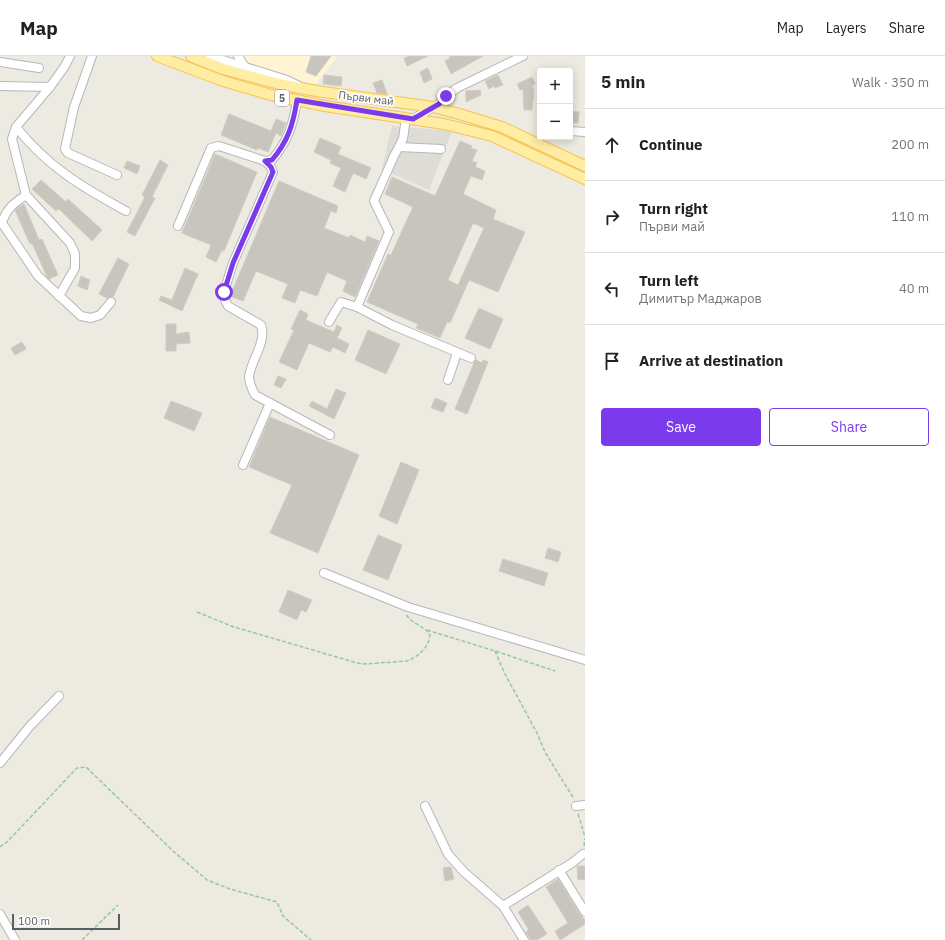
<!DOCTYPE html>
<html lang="en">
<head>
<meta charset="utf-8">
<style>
	:root { --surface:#fff; --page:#f6f6f6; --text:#202124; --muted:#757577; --line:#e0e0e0; --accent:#7c3aed }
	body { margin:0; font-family:"IBM Plex Sans",sans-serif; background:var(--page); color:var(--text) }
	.controls { position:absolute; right:12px; top:12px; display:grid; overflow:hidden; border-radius:4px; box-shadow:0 2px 10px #0003 }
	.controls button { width:36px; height:36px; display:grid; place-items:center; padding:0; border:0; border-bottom:1px solid var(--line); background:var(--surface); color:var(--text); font:20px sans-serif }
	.scale { position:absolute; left:12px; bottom:10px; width:108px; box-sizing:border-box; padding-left:4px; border:2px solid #5a5e63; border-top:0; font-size:11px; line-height:14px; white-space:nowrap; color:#5a5e63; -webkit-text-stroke:3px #fff; paint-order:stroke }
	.stop { position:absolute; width:12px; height:12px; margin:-9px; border:3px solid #7c3aed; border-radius:50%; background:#fff }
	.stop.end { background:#7c3aed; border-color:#fff; box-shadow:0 1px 4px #0008 }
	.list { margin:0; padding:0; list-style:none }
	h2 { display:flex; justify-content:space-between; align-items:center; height:52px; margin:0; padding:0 16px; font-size:17px }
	h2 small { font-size:13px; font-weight:400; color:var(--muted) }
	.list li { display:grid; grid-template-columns:26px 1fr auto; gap:12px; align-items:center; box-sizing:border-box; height:72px; padding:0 16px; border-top:1px solid var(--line) }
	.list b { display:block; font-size:15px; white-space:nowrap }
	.list p { margin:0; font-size:13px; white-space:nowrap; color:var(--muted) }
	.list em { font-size:13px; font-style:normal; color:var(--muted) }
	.actions { display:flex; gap:8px; padding:12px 16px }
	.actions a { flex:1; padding:9px 0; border:1px solid var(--accent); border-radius:4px; text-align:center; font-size:14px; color:var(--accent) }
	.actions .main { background:var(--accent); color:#fff }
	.icon { flex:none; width:22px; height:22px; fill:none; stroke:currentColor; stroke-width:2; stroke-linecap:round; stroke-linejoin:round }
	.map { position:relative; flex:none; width:585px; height:884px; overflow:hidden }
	header { display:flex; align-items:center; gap:24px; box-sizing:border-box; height:56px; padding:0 20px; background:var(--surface); border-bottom:1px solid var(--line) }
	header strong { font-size:19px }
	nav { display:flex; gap:22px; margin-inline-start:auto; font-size:14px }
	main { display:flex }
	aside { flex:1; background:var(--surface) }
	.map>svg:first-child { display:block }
	.commercial { fill:#fff4d4 }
	.industrial { fill:#dedcd6 }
	.building { fill:#c8c5be; stroke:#d2ccbf; fill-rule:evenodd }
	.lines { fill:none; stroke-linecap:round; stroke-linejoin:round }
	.minor-casing { stroke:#b4b8bc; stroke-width:10 }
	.major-casing { stroke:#f7c251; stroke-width:12 }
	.path { stroke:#95c8a2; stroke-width:1.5; stroke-dasharray:4 2; stroke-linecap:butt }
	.minor { stroke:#fff; stroke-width:8 }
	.major { stroke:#ffeda4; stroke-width:10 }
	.route { stroke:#7c3aed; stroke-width:5 }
	.labels { text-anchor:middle; stroke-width:3.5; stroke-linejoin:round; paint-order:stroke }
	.shield { fill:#fff; stroke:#8c8e92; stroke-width:1 }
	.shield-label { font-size:10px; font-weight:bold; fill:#5a5e63 }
	.street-label { font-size:11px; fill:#5a5e63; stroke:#fff }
</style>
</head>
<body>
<header>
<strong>Map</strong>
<nav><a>Map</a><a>Layers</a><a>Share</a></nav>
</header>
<main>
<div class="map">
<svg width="585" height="884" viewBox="0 0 585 884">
	<rect width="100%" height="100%" fill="#edeae1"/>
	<polygon class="commercial" points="224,0 338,0 315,29"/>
	<polygon class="industrial" points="392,70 452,75 429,134 382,113"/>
	<g class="building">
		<polygon points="311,0 331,0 316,20 306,16"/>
		<polygon points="410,0 428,0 407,10 404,2"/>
		<polygon points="449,0 483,0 451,18 445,5 450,2"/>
		<polygon points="428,12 432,23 424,27 420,16"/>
		<polygon points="324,19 342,21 341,30 323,28"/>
		<polygon points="498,19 503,29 495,32 494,30 489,33 485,25"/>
		<polygon points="532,21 535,28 532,30 534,34 532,54 524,54 523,33 520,34 517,28"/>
		<polygon points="382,24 385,32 387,38 377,37 373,27"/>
		<polygon points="480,34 481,39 466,46 466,35"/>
		<polygon points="572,55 579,56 578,67 570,67 570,57 571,57"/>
		<polygon points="229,58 271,75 276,63 286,67 281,80 276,77 268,96 258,92 257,94 221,79"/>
		<polygon points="320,82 341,91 338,98 371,112 366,123 353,117 345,136 333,130 341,112 330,107 331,104 314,96"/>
		<path d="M460,85L472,90L471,92L477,94L472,105L477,107L475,111L485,115L482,124L471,120L463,138L496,154L493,163L525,176L498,236L469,224L450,267L447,266L440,282L416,272L418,268L367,246L388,198L391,199L413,151L385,138L392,121L435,140ZM473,167L484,172L458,229L448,224Z"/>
		<polygon points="215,98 257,116 224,195 222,194 216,206 206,201 211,189 182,177"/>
		<polygon points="160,104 168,109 152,141 155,142 135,180 127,176 145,141 142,139"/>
		<polygon points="127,105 140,110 137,118 124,112"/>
		<polygon points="41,124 66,146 68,143 102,174 92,185 59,153 56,155 32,133"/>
		<polygon points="279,125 338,150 336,157 331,155 324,172 349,182 350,179 365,186 367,180 379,185 355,241 343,235 347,225 327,216 317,240 300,234 295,247 282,242 288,228 256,215 243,245 230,240"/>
		<polygon points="24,148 39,184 42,183 58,219 49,223 47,221 32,187 30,188 15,154"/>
		<polygon points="118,202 129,208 113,241 107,242 99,238"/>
		<polygon points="185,212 198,218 182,255 159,244 161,240 172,244"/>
		<polygon points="81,220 90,224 87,234 78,230"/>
		<polygon points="479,252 503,263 490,293 465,282"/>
		<polygon points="300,254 308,258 306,264 334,276 337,269 342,272 337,282 349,288 345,297 333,291 330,296 309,287 297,314 279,306 294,274 291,273"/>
		<polygon points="166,268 176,268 176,278 189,276 190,287 176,288 176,295 166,295"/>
		<polygon points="368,274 400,288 386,318 355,304"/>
		<polygon points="22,286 26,293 15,299 11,292"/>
		<polygon points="476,304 482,307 483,304 488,306 467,358 455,353 474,307"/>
		<polygon points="278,320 286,323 281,332 274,329"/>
		<polygon points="336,333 346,337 334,363 309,350 312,345 327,353"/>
		<polygon points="435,342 447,347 443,356 431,352"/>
		<polygon points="171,345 202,357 194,375 164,362"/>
		<polygon points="270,361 359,399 318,497 270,477 292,429 249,411"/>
		<polygon points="401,406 419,414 397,468 379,460"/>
		<polygon points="378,479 402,489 388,524 363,514"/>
		<polygon points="548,492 561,496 558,506 545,502"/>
		<polygon points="503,503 548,517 544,530 499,515"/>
		<polygon points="288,534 312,544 306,556 301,554 297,564 279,556"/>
		<polygon points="577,810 585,810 585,823 578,824"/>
		<polygon points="451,811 454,823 445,825 443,812"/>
		<polygon points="558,823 580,859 585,864 585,868 560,884 555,875 568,867 546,831"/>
		<polygon points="528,849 547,878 537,884 531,884 526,876 529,874 518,856"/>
	</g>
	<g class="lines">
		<g class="minor-casing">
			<g id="minor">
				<path d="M70,0L65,10L50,31L16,71L12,83L26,139C14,147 6,153 2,167L38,220L81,260L91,262L100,259L111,246"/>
				<polyline points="92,0 74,51 65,93 68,97 117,119"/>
				<polyline points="210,0 287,24 299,30"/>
				<polyline points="238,0 245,11"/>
				<polyline points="0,6 39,12"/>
				<polyline points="0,30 50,31"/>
				<polyline points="406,62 403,83 394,100 374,145 389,176 357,251 392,269 471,302"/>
				<polyline points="413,63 439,48 446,40 457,32 523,0"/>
				<path d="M16,71C48,111 82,131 126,155"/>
				<polyline points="570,75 585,76"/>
				<polyline points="399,91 441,93"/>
				<path d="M265,105L272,104C288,85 293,70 297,44"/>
				<polyline points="26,139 70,187 75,198 75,212 59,240"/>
				<path d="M178,170L211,92L219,90L265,105L271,111L273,116L233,207L224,236L225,244L228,250L261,269C267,287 251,303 249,321C249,327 252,333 255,339L330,379"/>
				<polyline points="329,266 341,246 357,251"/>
				<polyline points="448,324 457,297"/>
				<polyline points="243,409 270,347"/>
				<polyline points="324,517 408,551 585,604"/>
				<polyline points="0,707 30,670 59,640"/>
				<polyline points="425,750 448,798 464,816 503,850 524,884"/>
				<polyline points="576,750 585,749"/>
				<polyline points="559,814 585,856"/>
				<polyline points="503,850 572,807 583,798"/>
				<polyline points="0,858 15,884"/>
			</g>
		</g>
		<g class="major-casing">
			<g id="major">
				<polyline points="157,0 223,25 271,39 325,50 444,68 492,80 585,123"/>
				<polyline points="191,0 223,13 283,29 323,36 433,51 456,57 502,71 585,110"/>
			</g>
		</g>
		<g class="path">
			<path d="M197,556L231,570L357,607L364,608L407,605C418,601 429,591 430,579C424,569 411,568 406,558"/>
			<polyline points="427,574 495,595 555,615"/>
			<polyline points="495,595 505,618 537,677 545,696 574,743"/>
			<polyline points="578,758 585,781"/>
			<polyline points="584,790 585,782"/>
			<polyline points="0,791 7,786 77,712 86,711 172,794 207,824 230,833 277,846 283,860 311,884"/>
			<polyline points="82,884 118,849"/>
		</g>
		<use href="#minor" class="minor"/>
		<use href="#major" class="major"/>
	</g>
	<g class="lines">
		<path class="route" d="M224,236L233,207L273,116L271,111L265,105L272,104C288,85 293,69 297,44L413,63L439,48L446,40"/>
	</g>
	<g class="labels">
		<rect class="shield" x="275" y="34" width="14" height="16" rx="3"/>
		<g class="shield-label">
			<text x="282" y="46">5</text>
		</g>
		<g class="street-label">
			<text transform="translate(366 42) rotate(7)" y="4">Първи май</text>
		</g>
	</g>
</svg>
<div class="controls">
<button>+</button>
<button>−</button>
</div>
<div class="scale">100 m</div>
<div class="stop" style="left:224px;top:236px"></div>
<div class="stop end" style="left:446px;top:40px"></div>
</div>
<aside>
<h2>5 min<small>Walk · 350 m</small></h2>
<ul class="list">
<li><svg class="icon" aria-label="ahead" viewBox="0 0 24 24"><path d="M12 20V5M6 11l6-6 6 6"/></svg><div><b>Continue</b></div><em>200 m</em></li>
<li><svg class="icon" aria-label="right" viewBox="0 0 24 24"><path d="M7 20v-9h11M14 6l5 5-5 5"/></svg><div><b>Turn right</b><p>Първи май</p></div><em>110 m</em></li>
<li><svg class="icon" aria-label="left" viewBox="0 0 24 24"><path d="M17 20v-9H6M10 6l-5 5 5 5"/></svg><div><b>Turn left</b><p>Димитър Маджаров</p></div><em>40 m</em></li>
<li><svg class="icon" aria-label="arrive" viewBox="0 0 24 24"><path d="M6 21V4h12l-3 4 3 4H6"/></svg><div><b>Arrive at destination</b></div></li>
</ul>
<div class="actions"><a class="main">Save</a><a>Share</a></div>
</aside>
</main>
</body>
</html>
